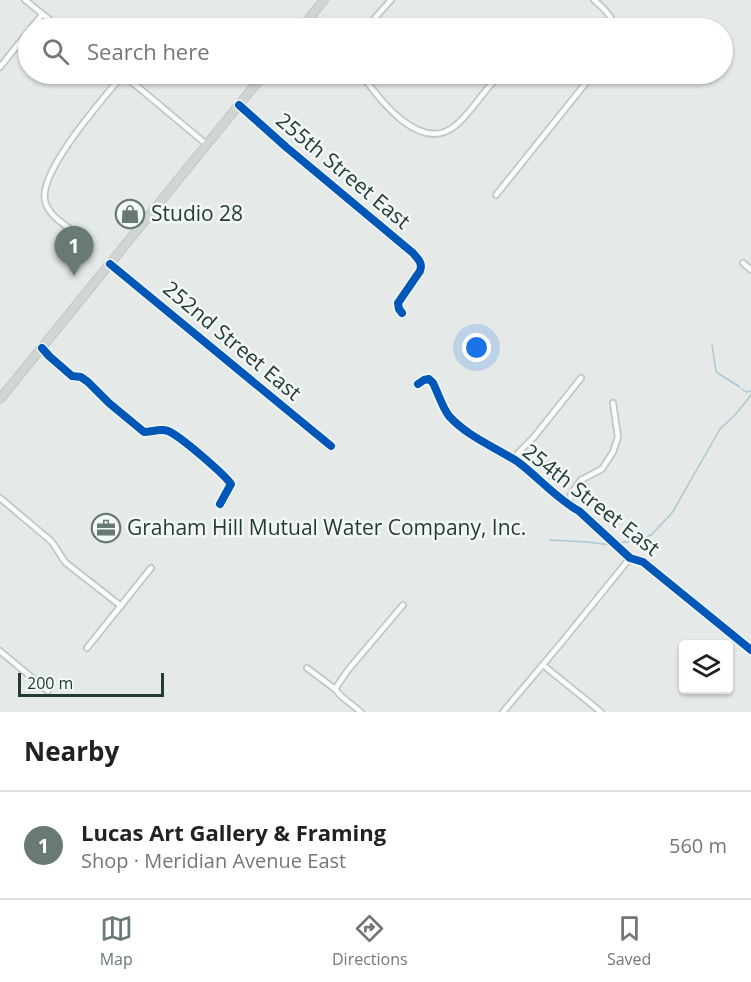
<!DOCTYPE html>
<html lang="en">
<head>
<meta charset="utf-8">
<style>
	:root { --surface:#fff; --page:#f6f6f6; --text:#222; --muted:#767676; --line:#e0e0e0; --accent:#687976 }
	body { margin:0; font-family:"Open Sans",sans-serif; background:var(--page); color:var(--text) }
	.controls { position:absolute; right:18px; bottom:18px; display:grid; overflow:hidden; border-radius:6px; box-shadow:0 2px 4px #0004 }
	.controls button { width:54px; height:54px; display:grid; place-items:center; padding:0; border:0; border-bottom:2px solid var(--line); background:var(--surface); color:var(--text); font:30px sans-serif }
	.scale { position:absolute; left:18px; bottom:15px; width:146px; box-sizing:border-box; padding-left:6px; border:3px solid #243c39; border-top:0; font-size:16px; line-height:21px; white-space:nowrap; color:#243c39; -webkit-text-stroke:4px #f3f8f7; paint-order:stroke }
	.you { position:absolute; left:477px; top:348px; width:21px; height:21px; margin:-15px; border:4px solid #fff; border-radius:50%; background:#1a73e8; box-shadow:0 0 0 9px #1a73e833 }
	.badge { display:grid; place-items:center; width:39px; height:39px; border-radius:50%; background:var(--accent); color:#fff; font-size:20px; font-weight:700 }
	.pin { position:absolute; translate:-50% -50px; filter:drop-shadow(0 2px 3px #0008) }
	.pin::after { content:''; position:absolute; top:32px; width:21px; height:18px; background:inherit; clip-path:polygon(0 0,100% 0,50% 100%) }
	.list { margin:0; padding:0; list-style:none }
	h2 { display:flex; justify-content:space-between; align-items:center; height:78px; margin:0; padding:0 24px; font-size:26px }
	h2 small { font-size:20px; font-weight:400; color:var(--muted) }
	.list li { display:grid; grid-template-columns:39px 1fr auto; gap:18px; align-items:center; box-sizing:border-box; height:108px; padding:0 24px; border-top:2px solid var(--line) }
	.list b { display:block; font-size:22px; white-space:nowrap }
	.list p { margin:0; font-size:20px; white-space:nowrap; color:var(--muted) }
	.list em { font-size:20px; font-style:normal; color:var(--muted) }
	.icon { flex:none; width:33px; height:33px; fill:none; stroke:currentColor; stroke-width:2; stroke-linecap:round; stroke-linejoin:round }
	.map { position:relative; flex:none; width:751px; height:712px; overflow:hidden }
	.search { position:absolute; background:var(--surface); box-shadow:0 2px 4px #0004; left:18px; right:18px; top:18px; height:66px; display:flex; align-items:center; gap:15px; box-sizing:border-box; padding:0 21px; border-radius:33px; color:var(--muted); font-size:22px }
	.sheet { height:186px; background:var(--surface) }
	nav { display:flex; justify-content:space-around; align-items:center; box-sizing:border-box; height:84px; border-top:2px solid var(--line); background:var(--surface); font-size:16px; color:var(--muted) }
	nav a { display:grid; justify-items:center; gap:3px }
	nav .on { color:var(--accent) }
	.map>svg:first-child { display:block }
	.lines { fill:none; stroke-linecap:round; stroke-linejoin:round }
	.stream { stroke:#aac8d4; stroke-width:1.5 }
	.minor-casing { stroke:#c2c7c5; stroke-width:8 }
	.primary-casing { stroke:#c1c9c8; stroke-width:10 }
	.minor { stroke:#fbfcfc; stroke-width:4.5 }
	.primary { stroke:#cfd6d4; stroke-width:8 }
	.cycleway-casing { stroke:#f3f8f7; stroke-width:11 }
	.cycleway { stroke:#0057b8; stroke-width:8 }
	.labels { text-anchor:middle; stroke-width:5; stroke-linejoin:round; paint-order:stroke }
	.street-label { font-size:21px; fill:#243c39; stroke:#f3f8f7 }
	.poi-label { font-size:21px; fill:#243c39; stroke:#f3f8f7; text-anchor:start }
</style>
</head>
<body>
<div class="map">
<svg width="751" height="712" viewBox="0 0 751 712">
	<rect width="100%" height="100%" fill="#e5eae8"/>
	<g class="lines">
		<g class="stream">
			<polyline points="712,345 716,371 719,374 740,387"/>
			<polyline points="742,389 746,392 751,391"/>
			<polyline points="550,540 587,542 611,545"/>
			<polyline points="618,543 640,540 651,535 672,513 720,429 736,414 751,395"/>
		</g>
		<g class="minor-casing">
			<g id="minor">
				<polyline points="25,0 60,28"/>
				<path d="M594,0C604,8 612,16 616,28"/>
				<polyline points="31,28 42,15"/>
				<polyline points="366,28 391,0"/>
				<polyline points="0,67 28,32"/>
				<polyline points="114,74 132,82 206,144"/>
				<path d="M361,74C379,99 420,154 455,126C473,111 484,89 501,74"/>
				<path d="M239,105L286,147L413,253C418,259 423,263 420,271L398,303L399,309L402,313"/>
				<polyline points="496,195 589,79 591,74"/>
				<path d="M69,228C59,221 48,213 45,201C38,172 102,100 121,77"/>
				<polyline points="743,263 751,270"/>
				<polyline points="110,264 331,446"/>
				<path d="M42,348L49,356L72,376L81,377L88,382L109,403L144,432C152,432 160,428 168,431C179,435 224,474 231,484L220,504"/>
				<path d="M418,384L424,380L429,379L433,383C438,393 442,407 449,416C468,437 495,447 518,462C538,477 558,500 579,511L630,558L643,562L751,650"/>
				<polyline points="513,460 520,451 534,437 581,378"/>
				<path d="M0,498L51,541C57,548 60,556 66,563L121,606"/>
				<polyline points="569,506 571,494 578,484 581,480 602,469 613,452 618,437 613,403"/>
				<polyline points="87,648 151,568"/>
				<polyline points="0,651 48,691"/>
				<polyline points="543,665 601,712"/>
				<polyline points="307,668 335,689 341,696 361,712"/>
				<polyline points="335,689 348,670 403,605"/>
				<polyline points="503,712 562,642 630,558"/>
			</g>
		</g>
		<g class="primary-casing">
			<g id="primary">
				<polyline points="301,28 324,0"/>
				<polyline points="0,399 264,74"/>
			</g>
		</g>
		<use href="#minor" class="minor"/>
		<use href="#primary" class="primary"/>
		<g class="cycleway-casing">
			<g id="cycleway">
				<path d="M239,105L286,147L413,253C418,259 423,263 420,271L398,303L399,309L402,313"/>
				<polyline points="110,264 331,446"/>
				<path d="M42,348L49,356L72,376L81,377L88,382L109,403L144,432C152,432 160,428 168,431C179,435 224,474 231,484L220,504"/>
				<path d="M418,384L424,380L429,379L433,383C438,393 442,407 449,416C468,437 495,447 518,462C538,477 558,500 579,511L630,558L643,562L751,650"/>
			</g>
		</g>
		<use href="#cycleway" class="cycleway"/>
	</g>
	<defs>
		<g id="shop-ring" transform="scale(1.5)"><circle r="9.5" fill="#f3f8f7" stroke="#687976" stroke-width="1.5"/><path d="M-5-2.5h2.3a2.7 3.5 0 0 1 5.4 0H5L5.5 6h-11ZM-1.5-2.5h3a1.5 2.3 0 0 0-3 0Z" fill="#687976"/></g>
		<g id="office-ring" transform="scale(1.5)"><circle r="9.5" fill="#f3f8f7" stroke="#687976" stroke-width="1.5"/><path d="M-6-3h4V-5.5h4V-3h4V5H-6ZM-1-4.5V-3h2v-1.5ZM-6 0V1H6V0Z" fill="#687976"/></g>
	</defs>
	<g fill-rule="evenodd">
		<use href="#shop-ring" x="130" y="214"/>
		<use href="#office-ring" x="106" y="528"/>
	</g>
	<g class="labels">
		<g class="street-label">
			<text transform="translate(343 171) rotate(40)" y="7">255th Street East</text>
			<text transform="translate(232 341) rotate(40)" y="7">252nd Street East</text>
			<text transform="translate(591 500) rotate(38)" y="7">254th Street East</text>
		</g>
		<g class="poi-label">
			<text x="151" y="221">Studio 28</text>
			<text x="127" y="535">Graham Hill Mutual Water Company, Inc.</text>
		</g>
	</g>
</svg>
<div class="controls">
<button><svg class="icon" aria-label="layers" viewBox="0 0 24 24"><path d="M12 4l9 5-9 5-9-5zM3 14l9 5 9-5"/></svg></button>
</div>
<div class="scale">200 m</div>
<div class="you"></div>
<div class="pin badge" style="left:74px;top:276px">1</div>
<div class="search"><svg class="icon" aria-label="search" viewBox="0 0 24 24"><circle cx="10" cy="10" r="6"/><path d="M15 15l6 6"/></svg>Search here</div>
</div>
<section class="sheet">
<h2>Nearby<small></small></h2>
<ul class="list">
<li><span class="badge">1</span><div><b>Lucas Art Gallery &amp; Framing</b><p>Shop · Meridian Avenue East</p></div><em>560 m</em></li>
</ul>
</section>
<nav>
<a class="on"><svg class="icon" aria-label="map" viewBox="0 0 24 24"><path d="M3 6l6-2 6 2 6-2v14l-6 2-6-2-6 2zM9 4v14M15 6v14"/></svg>Map</a>
<a><svg class="icon" aria-label="directions" viewBox="0 0 24 24"><path d="M12 3l9 9-9 9-9-9zM9 14v-3h6M13 9l2 2-2 2"/></svg>Directions</a>
<a><svg class="icon" aria-label="saved" viewBox="0 0 24 24"><path d="M7 4h10v16l-5-4-5 4z"/></svg>Saved</a>
</nav>
</body>
</html>
